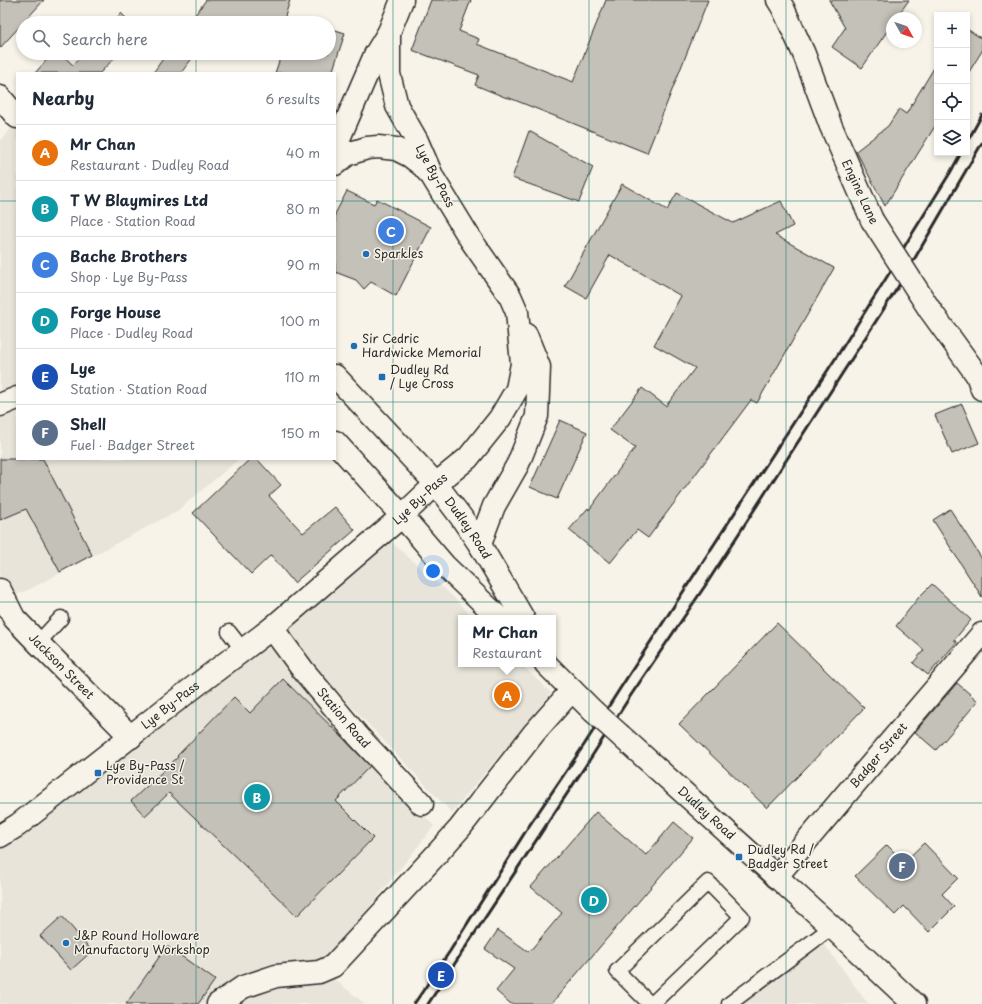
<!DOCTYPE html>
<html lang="en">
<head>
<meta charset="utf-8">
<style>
	:root { --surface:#fff; --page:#f2f2f3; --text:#1f2937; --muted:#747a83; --line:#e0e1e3; --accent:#111827 }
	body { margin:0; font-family:"Playpen Sans",sans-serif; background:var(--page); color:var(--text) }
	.controls { position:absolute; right:12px; top:12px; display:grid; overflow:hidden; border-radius:0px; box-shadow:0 2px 6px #0003 }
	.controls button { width:36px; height:36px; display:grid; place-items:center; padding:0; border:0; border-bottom:1px solid var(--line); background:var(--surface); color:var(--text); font:20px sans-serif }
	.compass { position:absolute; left:886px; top:12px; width:36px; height:36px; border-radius:50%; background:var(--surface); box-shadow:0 2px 6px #0003; rotate:130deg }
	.you { position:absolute; left:433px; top:571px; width:14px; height:14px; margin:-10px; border:3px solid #fff; border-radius:50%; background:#1a73e8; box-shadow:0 0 0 6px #1a73e833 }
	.badge { display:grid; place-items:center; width:26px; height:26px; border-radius:50%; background:var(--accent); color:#fff; font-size:13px; font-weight:700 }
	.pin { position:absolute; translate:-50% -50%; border:2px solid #fff; box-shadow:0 1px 4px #0006 }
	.popup { position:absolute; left:458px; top:615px; width:98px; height:52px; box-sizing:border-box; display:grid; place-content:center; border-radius:0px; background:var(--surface); filter:drop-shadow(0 1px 3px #0005); font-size:13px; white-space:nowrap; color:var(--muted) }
	.popup b { font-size:15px; color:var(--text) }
	.popup::after { content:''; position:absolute; left:50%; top:100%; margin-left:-8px; border:8px solid transparent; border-top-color:var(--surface) }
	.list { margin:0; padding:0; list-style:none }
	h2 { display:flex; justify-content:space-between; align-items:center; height:52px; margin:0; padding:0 16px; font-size:17px }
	h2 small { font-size:13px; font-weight:400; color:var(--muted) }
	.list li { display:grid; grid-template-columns:26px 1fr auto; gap:12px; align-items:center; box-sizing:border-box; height:56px; padding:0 16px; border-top:1px solid var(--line) }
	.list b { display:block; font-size:15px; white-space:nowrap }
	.list p { margin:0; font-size:13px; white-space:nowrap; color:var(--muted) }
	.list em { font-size:13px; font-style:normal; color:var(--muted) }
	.icon { flex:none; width:22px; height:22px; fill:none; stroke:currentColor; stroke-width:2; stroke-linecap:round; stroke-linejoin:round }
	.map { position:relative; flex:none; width:982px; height:1004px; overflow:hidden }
	.search { position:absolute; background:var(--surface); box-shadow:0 2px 6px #0003; left:16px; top:16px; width:320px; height:44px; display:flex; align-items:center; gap:10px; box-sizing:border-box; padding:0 14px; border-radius:22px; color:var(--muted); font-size:15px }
	.panel { position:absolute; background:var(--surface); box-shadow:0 2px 6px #0003; left:16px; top:72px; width:320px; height:388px; border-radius:0px }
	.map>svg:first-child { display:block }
	.built { fill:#e8e4da }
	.building { fill:#c4c1b9; stroke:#2b2b2b }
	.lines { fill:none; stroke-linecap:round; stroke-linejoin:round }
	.lane-casing { stroke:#2b2b2b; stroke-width:17 }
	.street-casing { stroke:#2b2b2b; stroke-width:25 }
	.highway-casing { stroke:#2b2b2b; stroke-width:25 }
	.lane { stroke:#f7f3e8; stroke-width:14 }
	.street { stroke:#f7f3e8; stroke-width:22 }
	.highway { stroke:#f7f3e8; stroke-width:22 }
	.rail { stroke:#2b2b2b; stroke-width:3 }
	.street-bridge-casing { stroke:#2b2b2b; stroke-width:25; stroke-linecap:butt }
	.highway-bridge-casing { stroke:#2b2b2b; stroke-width:25; stroke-linecap:butt }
	.street-bridge { stroke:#f7f3e8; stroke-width:22 }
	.highway-bridge { stroke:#f7f3e8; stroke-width:22 }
	.grid { fill:none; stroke:#0f766e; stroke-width:1; stroke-opacity:0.55 }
	.poi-dot { fill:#1f6fb2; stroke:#f7f3e8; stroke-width:1.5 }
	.labels { text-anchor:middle; stroke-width:3; stroke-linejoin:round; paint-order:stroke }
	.street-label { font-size:12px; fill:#2b2b2b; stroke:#f7f3e8 }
	.poi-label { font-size:12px; fill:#2b2b2b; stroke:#f7f3e8; text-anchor:start }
</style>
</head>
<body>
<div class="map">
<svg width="982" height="1004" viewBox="0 0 982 1004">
	<rect width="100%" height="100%" fill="#f7f3e8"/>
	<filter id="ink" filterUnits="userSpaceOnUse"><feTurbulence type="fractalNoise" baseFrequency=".025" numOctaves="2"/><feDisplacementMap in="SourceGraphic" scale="8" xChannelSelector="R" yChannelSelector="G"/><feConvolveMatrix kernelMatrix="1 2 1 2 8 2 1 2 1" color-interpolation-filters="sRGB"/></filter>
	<g filter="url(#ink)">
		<g class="built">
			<polygon points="17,122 17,459 239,459 177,511 30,589 0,602 0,141"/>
			<polygon points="390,541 447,591 474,618 461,618 461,664 521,664 551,693 452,813 335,689 318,704 434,826 321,968 365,1004 0,1004 0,847 53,802 271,643"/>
			<polygon points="819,937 868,1004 731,1004"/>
		</g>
		<g class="building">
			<polygon points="0,0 44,0 0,48"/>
			<polygon points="206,0 290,0 283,23 189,23"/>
			<polygon points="431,0 471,0 459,31 479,39 477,44 573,82 606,0 708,0 647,153 507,97 507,98 475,85 479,75 412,50"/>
			<polygon points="829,0 909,0 896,18 892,18 892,24 862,68 832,47 845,28"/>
			<polygon points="121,13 131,23 112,23"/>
			<polygon points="329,28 345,33 332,73 275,73 282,53 329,53"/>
			<polygon points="967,29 982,39 982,51 967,75"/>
			<polygon points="53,53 60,53 73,65 84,53 119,53 100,73 35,73"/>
			<polygon points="167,53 196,53 181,73 153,73"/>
			<polygon points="937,63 937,123 885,206 856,151 888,126 899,109 906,114"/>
			<polygon points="529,131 593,167 579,202 512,178"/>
			<polygon points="622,184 667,210 677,193 733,223 781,201 793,226 775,235 834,268 757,403 751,400 648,538 637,530 610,563 569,530 588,508 589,510 635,448 610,430 642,388 666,406 695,368 654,345 681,296 610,255 586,298 565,286"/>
			<polygon points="347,191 374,204 377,199 431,227 396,296 371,282 364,289 356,280 335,272 335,214"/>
			<polygon points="962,404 979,443 952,454 935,415"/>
			<polygon points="560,420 587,432 557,499 530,487"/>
			<polygon points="0,459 43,459 92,555 60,572 26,509 0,520"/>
			<polygon points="250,459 257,459 281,485 269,496 303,533 335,507 355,530 294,583 271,555 251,574 193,513"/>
			<polygon points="950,509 982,559 982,597 933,520"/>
			<polygon points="932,584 971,620 954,640 957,642 928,675 913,663 924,650 896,626 919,597"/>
			<polygon points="777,623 864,708 767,808 679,724"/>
			<polygon points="283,679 342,737 370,766 336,801 373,838 297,916 169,793 145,816 131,801 178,757 177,756 234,697 250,713"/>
			<polygon points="957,683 978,701 936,750 915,732"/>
			<polygon points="596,812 646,855 674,822 693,838 551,1004 511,1004 496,991 514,969 485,949 498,930 529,952 562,913 531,887"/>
			<polygon points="924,843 958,878 942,894 954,907 929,932 904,906 895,915 855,876 887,845 904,862"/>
			<polygon points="62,916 92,951 71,970 40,936"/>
			<polygon points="167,946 215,980 198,1004 126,1004"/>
		</g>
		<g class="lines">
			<g class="lane-casing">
				<g id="lane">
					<polyline points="229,632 243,650"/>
					<polyline points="38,643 61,618"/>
					<polyline points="650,1004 617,971 708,882 742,917 652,1004"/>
					<polyline points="729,1004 832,927"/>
				</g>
			</g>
			<g class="street-casing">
				<g id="street">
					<polyline points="778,0 783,8 804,54 830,124 872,220"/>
					<polyline points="930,310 977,375 982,389"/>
					<path id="s1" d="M0,590L14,618L39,644L131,737"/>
					<path id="s2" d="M272,628L303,670L358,736L422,804"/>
					<path id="s3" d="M776,877L918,709L982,634"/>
					<polyline points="218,1004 243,987 276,976 319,972 333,966 433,858 460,828 534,733 572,690"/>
				</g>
			</g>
			<g class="highway-casing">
				<g id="highway">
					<polyline points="0,97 17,117"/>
					<polyline points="335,154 340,136 375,55 389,32 402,0"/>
					<polyline points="335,164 348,154 367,148 378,147 396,149 410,156 423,166 429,173"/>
					<path id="s4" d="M335,376L436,484L461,517L480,545L523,618"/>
					<polyline points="0,405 17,398"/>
					<polyline points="335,442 402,516 444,565 499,618"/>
					<polyline points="480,545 486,527 494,506 518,464 537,416 539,367 526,335"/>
					<polyline points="546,664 593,711"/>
					<path id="s5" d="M621,736L832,927L914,1004"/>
					<path id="s6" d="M0,836L18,825L173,703L272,628L402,516L436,484L468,458L500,418L517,389L522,364L517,312L510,296L471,240L433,178L417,141L397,106L389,74V32"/>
				</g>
			</g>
			<use href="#lane" class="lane"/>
			<use href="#street" class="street"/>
			<use href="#highway" class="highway"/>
			<g class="rail">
				<polyline points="967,142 982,115"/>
				<polyline points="414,1004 450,951 529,826 584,745 621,687 839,353 890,272 907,242 950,173 961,153"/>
				<polyline points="428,1004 592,756 631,695 707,583 898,287 982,143"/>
			</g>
			<g class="street-bridge-casing">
				<polyline id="street-bridge" points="872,220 930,310"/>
			</g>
			<g class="highway-bridge-casing">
				<polyline id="highway-bridge" points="593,711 621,736"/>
			</g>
			<use href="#street-bridge" class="street-bridge"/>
			<use href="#highway-bridge" class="highway-bridge"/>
		</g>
	</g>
	<path class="grid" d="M196,0V23M393,0V1004M589,0V1004M786,0V1004M196,53V73M0,201H17M335,201H982M0,402H17M335,402H982M196,459V1004M0,602H982M0,803H982"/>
	<g class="poi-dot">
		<circle cx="366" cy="254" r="4"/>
		<circle cx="354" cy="346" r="4"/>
		<rect x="378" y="373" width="8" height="8" rx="2"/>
		<rect x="94" y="769" width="8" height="8" rx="2"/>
		<rect x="735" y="853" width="8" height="8" rx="2"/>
		<circle cx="66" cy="943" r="4"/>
	</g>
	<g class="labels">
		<g class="street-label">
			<text transform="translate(435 176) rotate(62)" y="4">Lye By-Pass</text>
			<text transform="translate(860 192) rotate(65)" y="4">Engine Lane</text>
			<text dy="4" stroke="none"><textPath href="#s6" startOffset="539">Lye By-Pass</textPath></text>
			<text dy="4" stroke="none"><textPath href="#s4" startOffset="202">Dudley Road</textPath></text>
			<text dy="4" stroke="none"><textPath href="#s1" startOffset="99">Jackson Street</textPath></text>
			<text dy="4" stroke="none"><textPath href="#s6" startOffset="215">Lye By-Pass</textPath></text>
			<text dy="4" stroke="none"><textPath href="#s2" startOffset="115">Station Road</textPath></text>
			<text dy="4" stroke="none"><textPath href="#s3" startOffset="159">Badger Street</textPath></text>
			<text dy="4" stroke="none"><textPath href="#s5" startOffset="115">Dudley Road</textPath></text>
		</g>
		<g class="poi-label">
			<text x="374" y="258">Sparkles</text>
			<text x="362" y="343">Sir Cedric<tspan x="362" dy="14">Hardwicke Memorial</tspan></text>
			<text x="390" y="374">Dudley Rd<tspan x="390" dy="14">/ Lye Cross</tspan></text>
			<text x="106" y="770">Lye By-Pass /<tspan x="106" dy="14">Providence St</tspan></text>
			<text x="747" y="854">Dudley Rd /<tspan x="747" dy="14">Badger Street</tspan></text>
			<text x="74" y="940">J&amp;P Round Holloware<tspan x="74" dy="14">Manufactory Workshop</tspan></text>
		</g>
	</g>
</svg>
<div class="controls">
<button>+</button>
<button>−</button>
<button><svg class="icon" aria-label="locate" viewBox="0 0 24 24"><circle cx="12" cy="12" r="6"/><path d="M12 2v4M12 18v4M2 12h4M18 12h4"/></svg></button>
<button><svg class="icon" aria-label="layers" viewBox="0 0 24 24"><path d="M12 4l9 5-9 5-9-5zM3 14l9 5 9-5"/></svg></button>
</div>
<svg class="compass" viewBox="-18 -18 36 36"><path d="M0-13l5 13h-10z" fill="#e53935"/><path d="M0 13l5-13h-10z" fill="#747a83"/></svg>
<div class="you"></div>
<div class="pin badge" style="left:507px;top:695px;background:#e8710a">A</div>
<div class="popup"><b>Mr Chan</b>Restaurant</div>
<div class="pin badge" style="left:257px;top:797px;background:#0f9aa8">B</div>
<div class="pin badge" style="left:391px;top:231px;background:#3f7fe0">C</div>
<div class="pin badge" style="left:594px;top:900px;background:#0f9aa8">D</div>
<div class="pin badge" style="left:441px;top:975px;background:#1a4fb4">E</div>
<div class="pin badge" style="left:902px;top:866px;background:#5c6f8a">F</div>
<div class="search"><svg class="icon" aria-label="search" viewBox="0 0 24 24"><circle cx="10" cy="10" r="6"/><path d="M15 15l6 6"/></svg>Search here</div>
<section class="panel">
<h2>Nearby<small>6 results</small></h2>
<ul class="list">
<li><span class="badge" style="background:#e8710a">A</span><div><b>Mr Chan</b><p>Restaurant · Dudley Road</p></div><em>40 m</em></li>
<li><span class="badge" style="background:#0f9aa8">B</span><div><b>T W Blaymires Ltd</b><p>Place · Station Road</p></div><em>80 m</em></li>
<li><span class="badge" style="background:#3f7fe0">C</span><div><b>Bache Brothers</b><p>Shop · Lye By-Pass</p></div><em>90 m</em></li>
<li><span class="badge" style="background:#0f9aa8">D</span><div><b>Forge House</b><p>Place · Dudley Road</p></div><em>100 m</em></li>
<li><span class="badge" style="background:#1a4fb4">E</span><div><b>Lye</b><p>Station · Station Road</p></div><em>110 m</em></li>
<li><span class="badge" style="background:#5c6f8a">F</span><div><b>Shell</b><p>Fuel · Badger Street</p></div><em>150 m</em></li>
</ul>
</section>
</div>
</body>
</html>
